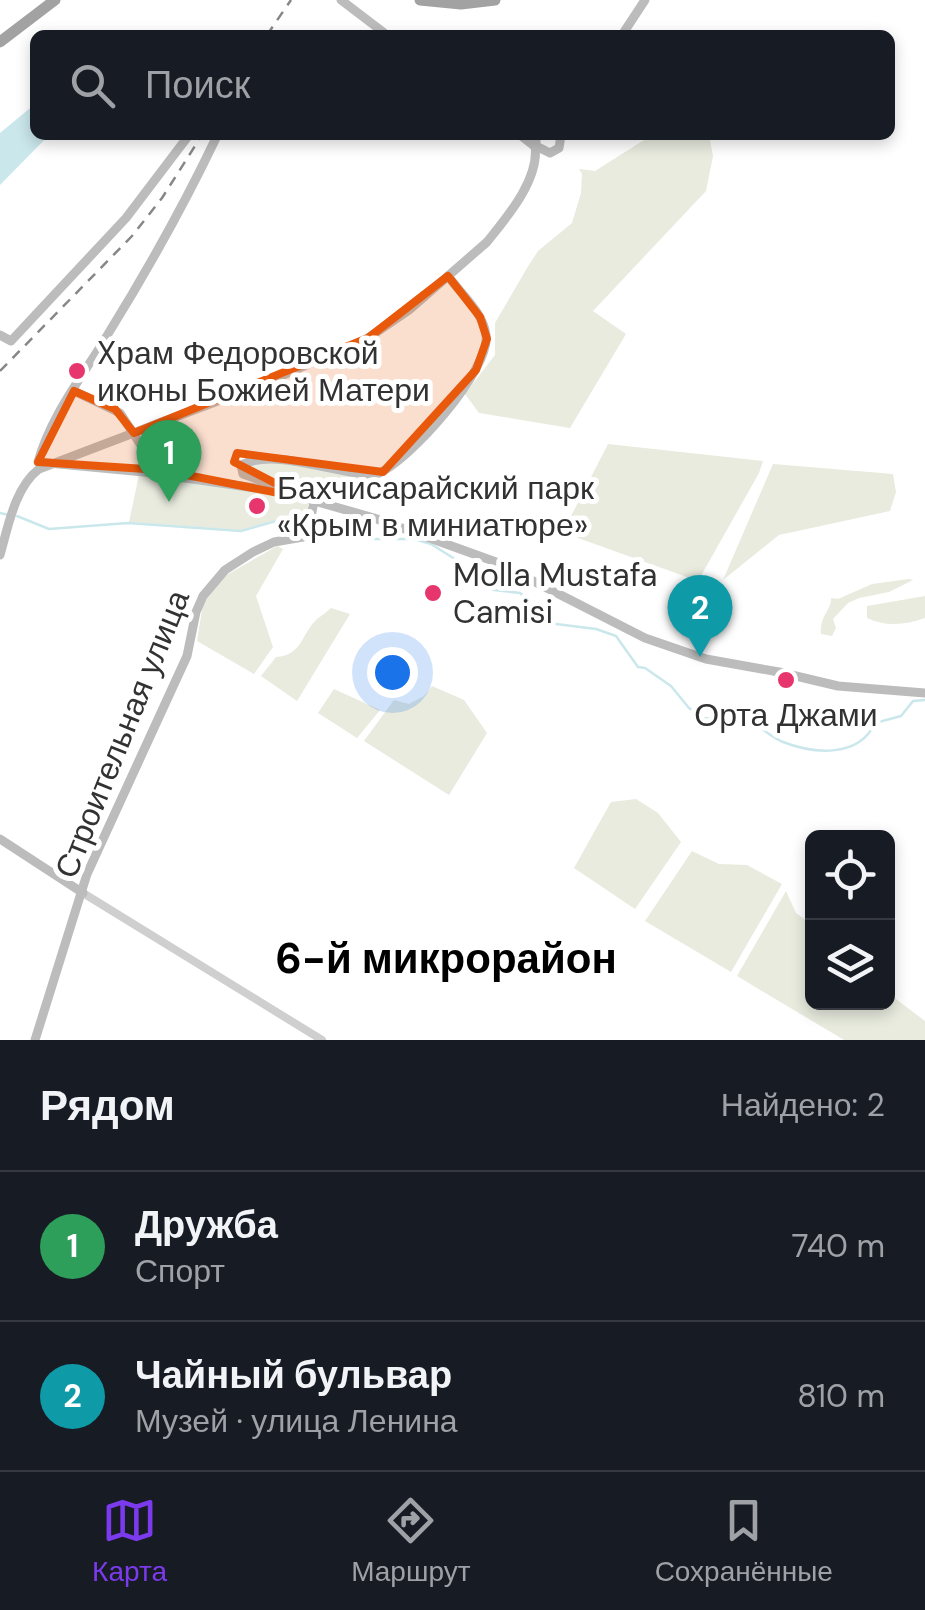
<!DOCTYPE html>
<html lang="ru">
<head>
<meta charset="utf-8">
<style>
	:root { --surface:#171b24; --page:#242831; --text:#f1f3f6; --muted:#9ea1a6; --line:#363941; --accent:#7c3aed }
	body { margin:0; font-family:"DM Sans",sans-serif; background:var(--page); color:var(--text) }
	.controls { position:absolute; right:30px; bottom:30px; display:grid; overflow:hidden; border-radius:15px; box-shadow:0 5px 15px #0003 }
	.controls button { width:90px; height:90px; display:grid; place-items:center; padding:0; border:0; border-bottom:2px solid var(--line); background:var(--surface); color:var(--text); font:50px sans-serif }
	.you { position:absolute; left:392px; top:672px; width:35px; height:35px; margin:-25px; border:8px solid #fff; border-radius:50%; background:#1a73e8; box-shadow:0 0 0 15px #1a73e833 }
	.badge { display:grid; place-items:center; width:65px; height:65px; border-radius:50%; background:var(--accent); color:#fff; font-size:32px; font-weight:700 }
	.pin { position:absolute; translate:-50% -82px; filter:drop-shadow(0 2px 5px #0008) }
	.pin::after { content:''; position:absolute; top:52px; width:35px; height:30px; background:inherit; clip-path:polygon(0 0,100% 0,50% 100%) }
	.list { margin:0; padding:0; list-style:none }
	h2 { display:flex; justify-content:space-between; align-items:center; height:130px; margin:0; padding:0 40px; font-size:42px }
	h2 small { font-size:32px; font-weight:400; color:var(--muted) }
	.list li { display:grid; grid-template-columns:65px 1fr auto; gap:30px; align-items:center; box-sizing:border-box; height:150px; padding:0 40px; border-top:2px solid var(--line) }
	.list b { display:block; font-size:38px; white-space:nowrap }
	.list p { margin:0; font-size:32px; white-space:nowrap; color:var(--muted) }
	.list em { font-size:32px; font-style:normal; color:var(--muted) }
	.icon { flex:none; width:55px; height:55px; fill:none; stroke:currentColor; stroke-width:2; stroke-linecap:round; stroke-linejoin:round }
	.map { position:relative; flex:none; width:925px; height:1040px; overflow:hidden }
	.search { position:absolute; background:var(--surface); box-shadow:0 5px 15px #0003; left:30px; right:30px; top:30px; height:110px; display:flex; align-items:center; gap:25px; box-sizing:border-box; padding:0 35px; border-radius:15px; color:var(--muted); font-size:38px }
	.sheet { height:430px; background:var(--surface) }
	nav { display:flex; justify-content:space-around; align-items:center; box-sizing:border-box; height:140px; border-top:2px solid var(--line); background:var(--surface); font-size:28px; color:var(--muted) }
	nav a { display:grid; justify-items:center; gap:5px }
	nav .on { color:var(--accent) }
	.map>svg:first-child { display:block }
	.green { fill:#e8ebde }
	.water { fill:#cae7ec }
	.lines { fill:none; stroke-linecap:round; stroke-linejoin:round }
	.stream { stroke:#cae7ec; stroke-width:2.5 }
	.tertiary { stroke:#cfcfcf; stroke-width:8 }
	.secondary { stroke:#bcbcbc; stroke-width:9 }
	.trunk { stroke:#a2a2a2; stroke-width:11 }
	.rail { stroke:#878787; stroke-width:2.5; stroke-dasharray:10 8; stroke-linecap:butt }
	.marked { fill:#e8590c; fill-opacity:0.2; stroke:#e8590c; stroke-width:8; stroke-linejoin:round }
	.poi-dot { fill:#e7366d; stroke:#fff; stroke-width:4 }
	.labels { text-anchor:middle; stroke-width:10; stroke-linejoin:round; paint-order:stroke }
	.poi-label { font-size:32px; fill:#323232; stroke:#fff; text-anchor:start }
	.street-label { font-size:32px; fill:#323232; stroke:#fff }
	.district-label { font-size:42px; font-weight:bold; fill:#000; stroke:#fff }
</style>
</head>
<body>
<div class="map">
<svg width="925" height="1040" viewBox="0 0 925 1040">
	<rect width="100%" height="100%" fill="#fff"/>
	<g class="green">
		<polygon points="652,135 709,135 713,156 706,191 593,311 626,334 570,428 479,413 465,394 495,355 495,323 527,268 538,251 572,223 581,193 582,174 579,169 595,171"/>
		<polygon points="608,444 763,461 759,473 698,581 578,538 566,526"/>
		<polygon points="289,462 370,477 363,496 319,491 248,473 245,469 263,463"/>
		<polygon points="773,464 893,474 896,492 890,511 779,535 723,580"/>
		<polygon points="139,475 275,492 308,503 308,517 293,515 241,530 129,522"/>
		<polygon points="277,546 283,549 256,596 273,647 254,674 197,641 203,604 223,577"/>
		<path d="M909,579L913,580L889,592L859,598L848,603L833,619L836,628L832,636L821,634C819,617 832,609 831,598L838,599L872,584Z"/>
		<path d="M925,596V618C905,625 886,627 867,618V606Z"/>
		<path d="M331,608L350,614L297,701L261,676L276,657C303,655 301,634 317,619C322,615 327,612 331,608Z"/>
		<polygon points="432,686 464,700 487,733 449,795 364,741 394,700 409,704 424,696"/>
		<polygon points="334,689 380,710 357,738 318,713"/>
		<polygon points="636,799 658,813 681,842 635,909 574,868 611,802"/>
		<polygon points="692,851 719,864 747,865 782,884 731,972 645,921"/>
		<polygon points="786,891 796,913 812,924 812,1002 888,1002 888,970 891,973 892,996 925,1021 925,1040 844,1040 737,976"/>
	</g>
	<polygon class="water" points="35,104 35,135 49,135 0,185 0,133"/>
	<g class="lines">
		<g class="stream">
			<polyline points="0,513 9,515"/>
			<polyline points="17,516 49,529 128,523 241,531 294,516 308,518"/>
			<polyline points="316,521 370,539 414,539 431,544 458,561 485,589 520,593 556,624 596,629 616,636 638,667 645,668 671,686 689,708 703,718 752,724"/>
			<path d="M755,725C765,730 773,738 783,742C814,754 859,758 875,723L901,716L913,701L925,700"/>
		</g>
		<polyline class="tertiary" points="83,893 322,1040"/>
		<g class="secondary">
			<polyline points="341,0 387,35"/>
			<polyline points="622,35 645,0"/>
			<path d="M212,135L216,138C184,205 147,271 108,334C83,376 51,415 38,462L144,472L283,492L374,518L496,562L645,638L706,659L779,672L838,686L925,693"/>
			<polyline points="520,135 538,149"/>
			<polyline points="536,135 536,146 550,153 559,148 561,135"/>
			<polyline points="0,335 11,341 126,218 189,135"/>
			<polyline points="74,391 120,413 148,456 166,474"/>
			<path d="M279,487L243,474L241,465C278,447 337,476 377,474C409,462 491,369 486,335C483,312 461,294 448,276"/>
			<path d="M0,555C8,527 15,487 39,469L270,381L368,338L409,310L487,242C507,217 540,179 535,145"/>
			<polyline points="0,839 83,893"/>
			<polyline points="35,1040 87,874 187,656 196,612 203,596 225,570 253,552 274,542 303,537 309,528 314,501"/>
		</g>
		<g class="trunk">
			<polyline points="420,0 461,4 495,0"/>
			<polyline points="0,42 55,0"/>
		</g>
		<g class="rail">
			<polyline points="267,35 291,0"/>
			<polyline points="0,371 132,236 162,198 202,135"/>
		</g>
	</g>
	<path class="marked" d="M448,276L480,317L487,339L476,370L383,472L237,453L234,462L304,498L161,470L38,462L74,391L115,409L134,433L368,338Z"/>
	<g class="poi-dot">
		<circle cx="77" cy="371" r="10"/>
		<circle cx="257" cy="506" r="10"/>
		<circle cx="433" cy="593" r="10"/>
		<circle cx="786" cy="680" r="10"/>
	</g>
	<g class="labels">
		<g class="poi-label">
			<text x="97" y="364">Xрам Федоровской<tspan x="97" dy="37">иконы Божией Матери</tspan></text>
			<text x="277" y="499">Бахчисарайский парк<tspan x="277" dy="37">«Крым в миниатюре»</tspan></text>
			<text x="453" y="586">Molla Mustafa<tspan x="453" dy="37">Camisi</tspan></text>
			<text x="786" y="726" text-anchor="middle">Орта Джами</text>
		</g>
		<g class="street-label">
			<text transform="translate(122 734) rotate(-68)" y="11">Строительная улица</text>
		</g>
		<g class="district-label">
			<text x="446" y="973">6-й микрорайон</text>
		</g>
	</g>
</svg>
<div class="controls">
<button><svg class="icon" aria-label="locate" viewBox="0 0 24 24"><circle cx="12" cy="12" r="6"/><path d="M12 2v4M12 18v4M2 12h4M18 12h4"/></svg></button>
<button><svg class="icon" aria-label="layers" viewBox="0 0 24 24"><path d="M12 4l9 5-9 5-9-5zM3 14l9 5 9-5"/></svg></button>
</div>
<div class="you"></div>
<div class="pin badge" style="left:169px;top:502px;background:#2e9e5b">1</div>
<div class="pin badge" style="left:700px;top:657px;background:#0f9aa8">2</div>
<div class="search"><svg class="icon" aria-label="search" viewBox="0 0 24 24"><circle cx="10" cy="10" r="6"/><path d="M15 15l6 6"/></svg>Поиск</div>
</div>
<section class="sheet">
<h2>Рядом<small>Найдено: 2</small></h2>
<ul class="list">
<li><span class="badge" style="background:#2e9e5b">1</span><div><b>Дружба</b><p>Спорт</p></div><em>740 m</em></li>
<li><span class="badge" style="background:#0f9aa8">2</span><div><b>Чайный бульвар</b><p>Музей · улица Ленина</p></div><em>810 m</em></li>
</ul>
</section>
<nav>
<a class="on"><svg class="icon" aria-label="map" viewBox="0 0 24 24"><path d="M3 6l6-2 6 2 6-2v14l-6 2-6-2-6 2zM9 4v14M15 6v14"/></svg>Карта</a>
<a><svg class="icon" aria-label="directions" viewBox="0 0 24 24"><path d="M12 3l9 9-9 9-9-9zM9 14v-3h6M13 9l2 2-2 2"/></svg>Маршрут</a>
<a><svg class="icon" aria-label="saved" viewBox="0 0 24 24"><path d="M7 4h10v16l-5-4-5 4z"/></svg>Сохранённые</a>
</nav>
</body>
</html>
